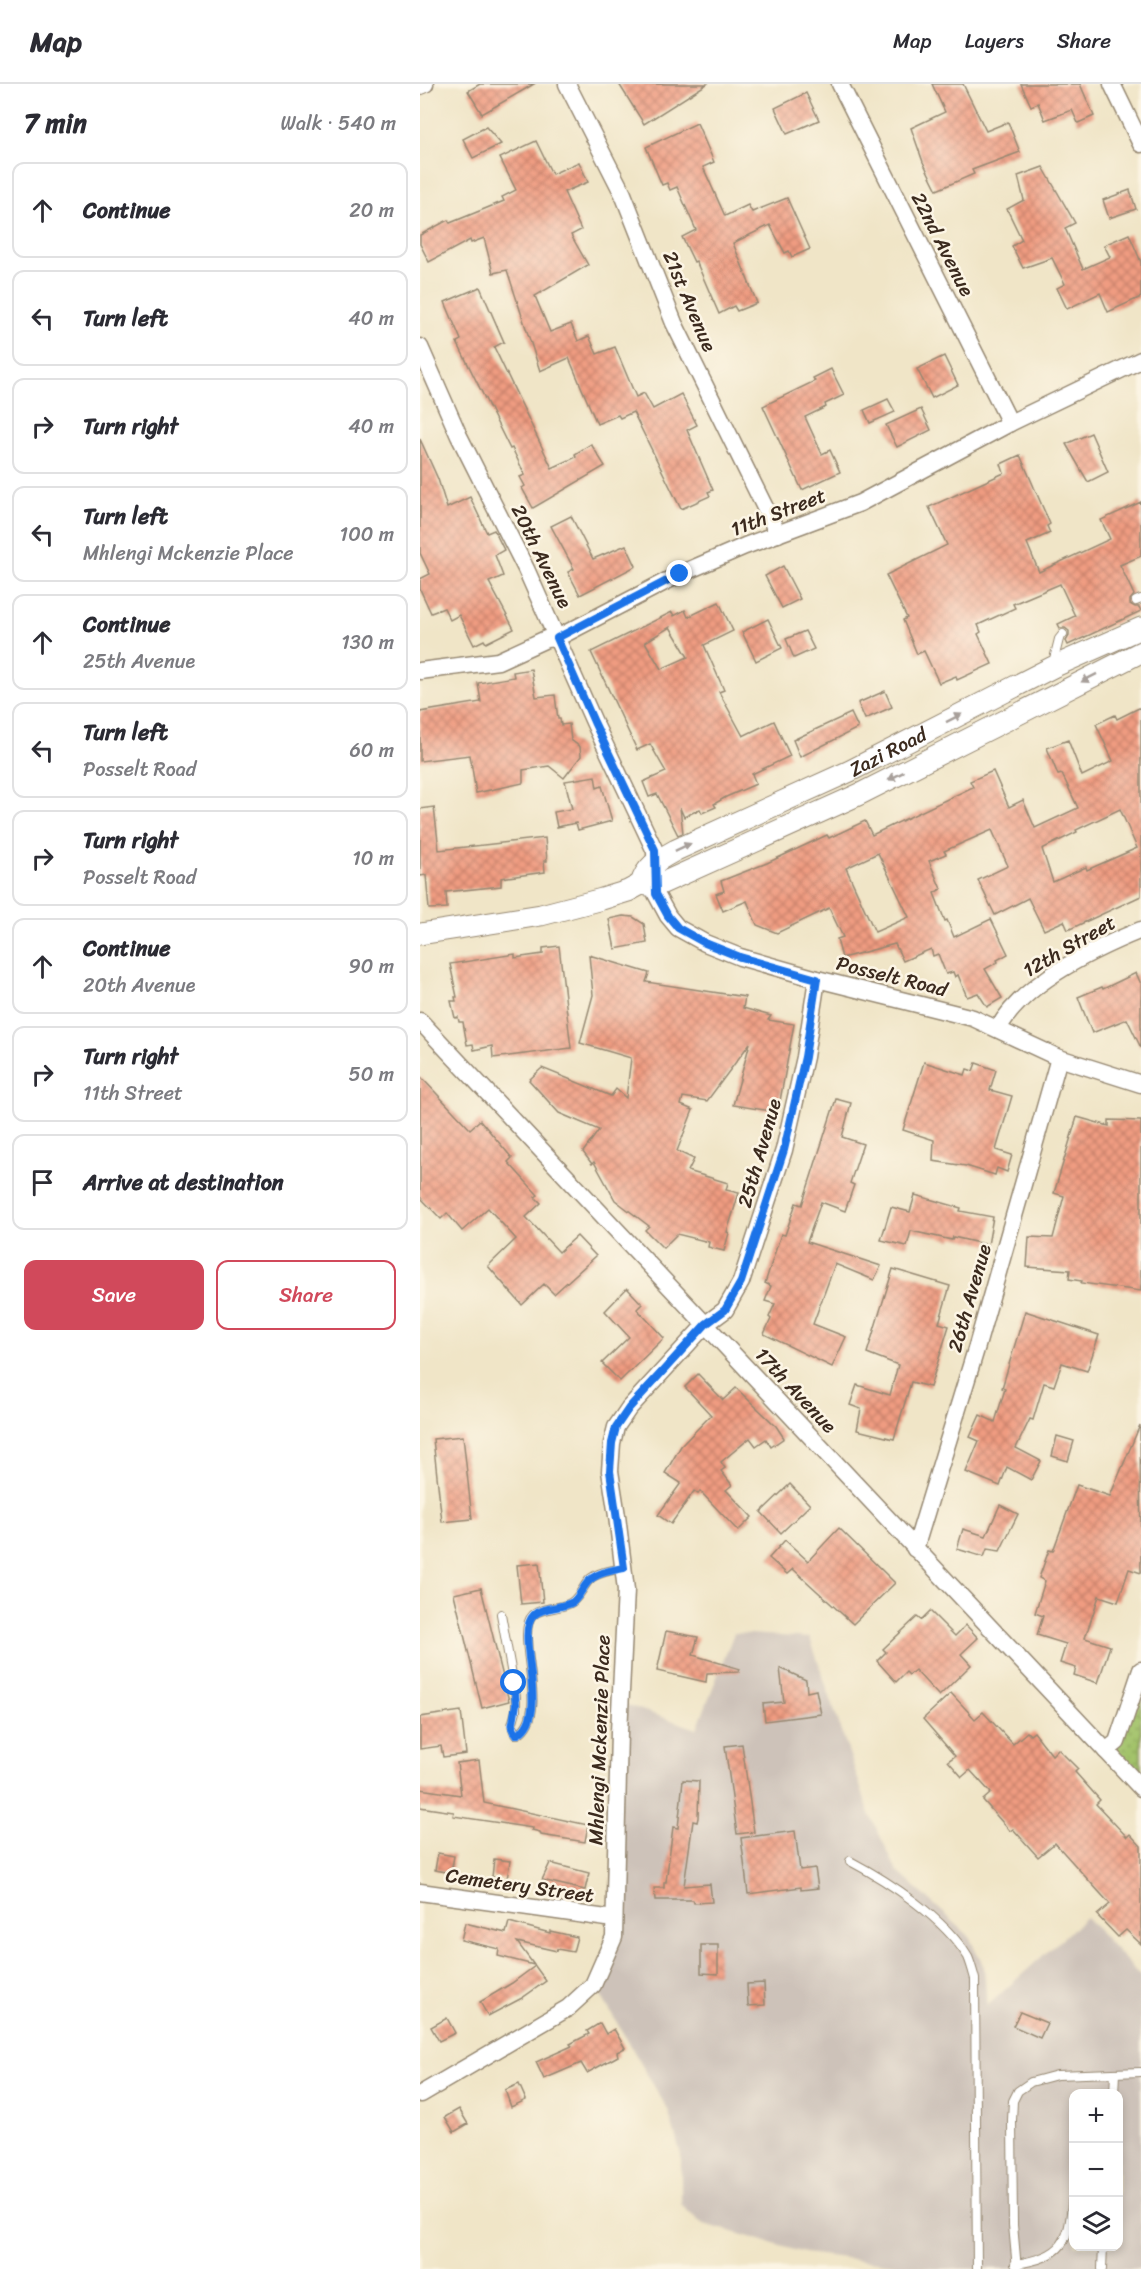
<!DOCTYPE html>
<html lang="en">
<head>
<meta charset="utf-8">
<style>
	:root { --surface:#fff; --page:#f2f2f3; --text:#2b2b33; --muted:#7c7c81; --line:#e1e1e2; --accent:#d1495b }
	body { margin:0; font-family:Sriracha,sans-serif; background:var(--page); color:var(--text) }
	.controls { position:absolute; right:18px; bottom:18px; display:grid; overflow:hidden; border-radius:12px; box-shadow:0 3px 9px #0003 }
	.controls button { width:54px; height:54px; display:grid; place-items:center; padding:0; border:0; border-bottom:2px solid var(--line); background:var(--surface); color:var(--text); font:30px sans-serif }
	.stop { position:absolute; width:18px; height:18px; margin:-14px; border:4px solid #1a73e8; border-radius:50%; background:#fff }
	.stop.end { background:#1a73e8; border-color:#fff; box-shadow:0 2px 6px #0008 }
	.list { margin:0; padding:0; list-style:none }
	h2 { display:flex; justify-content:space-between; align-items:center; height:78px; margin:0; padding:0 24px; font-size:26px }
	h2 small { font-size:20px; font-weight:400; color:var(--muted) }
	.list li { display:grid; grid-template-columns:39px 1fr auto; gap:18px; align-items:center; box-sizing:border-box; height:96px; margin:0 12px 12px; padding:0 12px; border:2px solid var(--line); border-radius:12px }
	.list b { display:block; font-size:22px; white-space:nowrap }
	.list p { margin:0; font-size:20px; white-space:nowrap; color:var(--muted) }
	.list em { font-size:20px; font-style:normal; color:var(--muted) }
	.actions { display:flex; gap:12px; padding:18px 24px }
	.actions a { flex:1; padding:14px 0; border:2px solid var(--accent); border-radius:12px; text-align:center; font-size:21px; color:var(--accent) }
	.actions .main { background:var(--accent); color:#fff }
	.icon { flex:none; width:33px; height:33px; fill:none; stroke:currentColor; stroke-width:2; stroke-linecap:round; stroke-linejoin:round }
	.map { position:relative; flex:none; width:721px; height:2185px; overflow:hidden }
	header { display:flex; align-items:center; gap:36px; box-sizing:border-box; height:84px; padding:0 30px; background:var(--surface); border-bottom:2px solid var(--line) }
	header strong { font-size:28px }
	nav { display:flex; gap:33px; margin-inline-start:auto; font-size:21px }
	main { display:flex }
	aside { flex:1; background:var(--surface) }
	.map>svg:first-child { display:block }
	.industrial { fill:#cdc2b9; fill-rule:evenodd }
	.grass { fill:url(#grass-dots); stroke:#6f7644; stroke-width:1.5 }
	.building { fill:url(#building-cross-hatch); fill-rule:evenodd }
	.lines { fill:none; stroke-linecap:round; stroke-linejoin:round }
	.service-casing { stroke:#968872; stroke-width:10 }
	.minor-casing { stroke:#968872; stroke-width:19 }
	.tertiary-casing { stroke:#968872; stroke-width:23 }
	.service { stroke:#fff; stroke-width:8 }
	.minor { stroke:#fff; stroke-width:16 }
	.tertiary { stroke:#fff; stroke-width:21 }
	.oneway { fill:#a79f9a }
	.route { stroke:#1a73e8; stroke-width:8 }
	.labels { text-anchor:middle; stroke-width:5; stroke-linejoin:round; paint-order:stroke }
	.street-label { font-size:20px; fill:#3b2a1e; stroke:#fcf5e5 }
</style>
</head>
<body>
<header>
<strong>Map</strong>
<nav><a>Map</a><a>Layers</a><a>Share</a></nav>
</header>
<main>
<aside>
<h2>7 min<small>Walk · 540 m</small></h2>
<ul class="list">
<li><svg class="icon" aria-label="ahead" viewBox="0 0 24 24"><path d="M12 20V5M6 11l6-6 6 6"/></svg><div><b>Continue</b></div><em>20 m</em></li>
<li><svg class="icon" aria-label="left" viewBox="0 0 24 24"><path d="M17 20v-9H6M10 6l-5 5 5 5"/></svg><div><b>Turn left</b></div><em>40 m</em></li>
<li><svg class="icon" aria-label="right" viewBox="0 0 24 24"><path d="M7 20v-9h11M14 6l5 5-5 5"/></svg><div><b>Turn right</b></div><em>40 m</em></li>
<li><svg class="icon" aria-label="left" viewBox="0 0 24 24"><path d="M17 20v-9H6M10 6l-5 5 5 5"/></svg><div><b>Turn left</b><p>Mhlengi Mckenzie Place</p></div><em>100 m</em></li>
<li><svg class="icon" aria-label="ahead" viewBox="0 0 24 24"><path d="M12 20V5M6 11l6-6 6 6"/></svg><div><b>Continue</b><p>25th Avenue</p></div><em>130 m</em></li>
<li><svg class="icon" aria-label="left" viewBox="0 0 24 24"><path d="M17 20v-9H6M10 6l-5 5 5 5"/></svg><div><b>Turn left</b><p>Posselt Road</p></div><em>60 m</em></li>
<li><svg class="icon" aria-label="right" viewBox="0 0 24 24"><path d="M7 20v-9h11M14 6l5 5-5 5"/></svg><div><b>Turn right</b><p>Posselt Road</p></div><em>10 m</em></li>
<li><svg class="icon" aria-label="ahead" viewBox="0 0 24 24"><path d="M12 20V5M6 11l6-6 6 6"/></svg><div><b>Continue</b><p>20th Avenue</p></div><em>90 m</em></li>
<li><svg class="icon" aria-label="right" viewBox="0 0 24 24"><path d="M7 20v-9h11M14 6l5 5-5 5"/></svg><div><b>Turn right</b><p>11th Street</p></div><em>50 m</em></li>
<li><svg class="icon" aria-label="arrive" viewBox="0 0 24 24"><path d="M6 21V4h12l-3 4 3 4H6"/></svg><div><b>Arrive at destination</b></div></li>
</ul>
<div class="actions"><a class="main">Save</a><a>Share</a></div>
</aside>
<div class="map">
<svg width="721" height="2185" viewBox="0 0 721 2185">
	<defs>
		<pattern id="grass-dots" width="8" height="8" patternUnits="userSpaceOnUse" patternTransform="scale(1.5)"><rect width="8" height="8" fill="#a3c36b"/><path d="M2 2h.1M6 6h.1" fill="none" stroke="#869f57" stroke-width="1.8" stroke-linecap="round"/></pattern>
		<pattern id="building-cross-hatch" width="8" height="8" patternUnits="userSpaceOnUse" patternTransform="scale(1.5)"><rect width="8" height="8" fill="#f09c81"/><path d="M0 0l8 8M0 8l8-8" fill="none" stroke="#c47f69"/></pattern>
	</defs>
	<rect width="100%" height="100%" fill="#fcf5e5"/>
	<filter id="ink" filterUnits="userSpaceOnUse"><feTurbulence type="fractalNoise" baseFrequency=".0167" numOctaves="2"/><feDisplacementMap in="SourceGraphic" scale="12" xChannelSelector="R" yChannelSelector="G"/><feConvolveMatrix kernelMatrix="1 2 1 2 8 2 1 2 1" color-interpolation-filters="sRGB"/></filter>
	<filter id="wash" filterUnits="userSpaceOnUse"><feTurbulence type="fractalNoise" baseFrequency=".008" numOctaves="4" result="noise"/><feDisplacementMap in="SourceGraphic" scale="24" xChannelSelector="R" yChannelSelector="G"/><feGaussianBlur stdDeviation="1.35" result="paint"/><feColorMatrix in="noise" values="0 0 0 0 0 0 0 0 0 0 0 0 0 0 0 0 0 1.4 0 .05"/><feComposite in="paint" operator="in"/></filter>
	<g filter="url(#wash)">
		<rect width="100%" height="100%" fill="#f0e5c7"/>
		<path class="industrial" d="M314,1549L390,1554L450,1731L477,1787L548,1851L564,1883L567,1922L666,1833L721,1893V2185H512L385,2169L281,2139L261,2121V2071L248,2026L175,1901L188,1871L201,1619L277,1645ZM654,2010H698V2162H654Z"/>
		<polygon class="grass" points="721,1592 721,1702 688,1667"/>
		<g id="blocks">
			<g class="building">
				<polygon points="60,0 114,0 62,30 48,7"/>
				<polygon points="199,0 287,0 224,40"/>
				<polygon points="512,0 543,0 566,47 588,38 600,68 552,86 554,90 517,106 503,78 491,44 525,28"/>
				<polygon points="601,0 660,0 674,32 658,39 652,26 625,36 618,19 611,22"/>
				<polygon points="386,9 399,36 367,50 355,24"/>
				<polygon points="277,39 294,78 283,83 305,132 328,121 332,128 367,114 390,165 372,173 369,167 365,169 350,141 313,159 337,219 317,227 314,222 299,230 276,177 274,178 262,153 276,146 257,103 250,106 247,99 242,101 226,63"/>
				<polygon points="66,43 81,60 53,74 43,55"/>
				<polygon points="116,57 132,90 159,78 168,98 144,108 161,146 151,151 168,181 115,212 130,248 151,240 158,257 169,252 177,270 195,263 216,313 224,309 233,325 261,310 277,341 267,346 293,406 288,408 290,412 261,425 213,328 200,334 198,331 177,340 149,274 120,287 87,186 73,189 64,154 51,159 50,156 9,178 0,160 0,151 28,136 30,139 84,117 82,113 96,106 80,74"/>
				<polygon points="623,83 655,139 645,144 663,185 690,173 684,161 709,150 721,178 721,213 688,228 680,209 647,225 637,204 645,200 632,174 603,184 592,162 602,156 587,125 604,116 598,92"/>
				<polygon points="710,106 716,125 689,134 683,116"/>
				<polygon points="60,203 84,258 74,263 132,384 156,373 155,370 171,360 185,382 113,424 102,404 105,402 100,393 105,391 92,364 90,365 37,258 41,256 25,218"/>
				<polygon points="524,272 538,301 512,314 497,285"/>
				<polygon points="411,285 424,311 405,320 406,323 385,333 402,370 410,366 420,388 382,406 343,322 395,297 393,294"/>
				<polygon points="468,315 475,328 450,339 444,326"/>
				<polygon points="501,325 511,346 477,363 466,341"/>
				<polygon points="671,349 688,388 668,398 646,360"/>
				<polygon points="0,355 18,395 27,424 50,413 67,449 74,446 84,466 75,471 83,492 69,498 94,545 66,559 64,556 54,561 39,531 30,536 24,524 11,529 0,505 0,495 10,490 0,469"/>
				<polygon points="600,371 630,440 627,442 630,449 607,459 619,488 690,455 681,436 721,418 721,472 700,481 714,511 710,516 710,520 715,523 719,523 721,527 648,561 646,557 649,552 649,547 645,544 640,544 638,540 655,532 640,500 593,520 595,524 558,541 561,548 558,550 572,580 537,596 536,592 519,599 504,567 497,570 483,536 487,534 466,491 527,461 509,423 584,389 581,380"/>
				<polygon points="151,432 173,475 206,461 216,482 160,511 148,488 154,485 131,442"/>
				<polygon points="363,482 380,515 362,524 345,492"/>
				<path d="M299,518L313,547L284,561L304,606L299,608L323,652L354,637L370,672L332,690L336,700L306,713L294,720L296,723L282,729L280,725L264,733L260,724L263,749L258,751L237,710L229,713L223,698L246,688L230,660L217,666L171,568L252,528L254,532L265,526L268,533ZM250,543L268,573L241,585L225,558Z"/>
				<polygon points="348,535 362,564 336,577 322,548"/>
				<polygon points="385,547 394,565 374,574 366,555"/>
				<polygon points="111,585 116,613 135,611 138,635 140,635 141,641 149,640 151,656 160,663 161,672 144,694 129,682 103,686 103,699 56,709 50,671 0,677 0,628 61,618 58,599 94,593 93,588"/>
				<polygon points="465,607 472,623 445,635 438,619"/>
				<path d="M721,623V812L648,846L644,837L624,846L608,814L575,831L558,796L588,782L572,746L524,767L526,770L509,777L521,805L514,809L525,837L527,836L534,853L571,835L588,870L577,876L578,878L565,885L582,914L567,923L558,909L547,913L538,891L535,893L533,888L526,890L518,870L513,872L511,865L483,877L475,860L422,874L417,855L423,853L409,824L357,849L337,841L327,817L303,827L296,810L304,807L301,797L347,779L407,751L409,754L445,737L452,751L553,703L550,697L573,687L589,723L603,716L615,744L658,724L642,690L638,691L627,664L648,656L662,692L693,677L676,640L695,631L697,635ZM700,725L717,764L667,786L666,783L633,798L622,765L657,748L656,746ZM458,769L489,833L455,848L426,784Z"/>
				<polygon points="431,629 438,644 380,673 373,656"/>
				<polygon points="175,692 177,704 182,702 192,737 158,746 156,739 137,743 134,728 152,725 145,697"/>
				<polygon points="14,723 19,766 125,754 127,777 124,777 125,788 81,794 81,802 26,808 27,824 9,825 6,791 0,792 0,725"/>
				<polygon points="203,832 213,833 224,840 227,859 195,865 189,835"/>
				<polygon points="139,862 151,964 73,974 72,962 54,966 53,960 47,961 43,938 39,938 38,933 35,934 31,917 36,917 35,913 37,913 30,880 95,870 95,874 123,870 123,864"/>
				<polygon points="169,871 229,889 226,898 325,913 323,924 351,932 348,936 374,940 358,1028 313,1021 330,959 287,1017 263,1013 261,1021 273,1026 257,1067 274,1075 268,1087 308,1099 306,1106 319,1109 307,1148 309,1149 304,1167 288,1163 289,1158 257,1150 243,1164 225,1146 229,1142 195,1116 174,1078 172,1080 163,1068 179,1046 139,1029 109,996 122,984 191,1012 196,1005 206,1014 211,974 160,959 173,911"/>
				<polygon points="716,889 721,900 721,964 707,935 672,949 658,913 682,903 683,905"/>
				<polygon points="504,978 545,991 547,985 553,987 556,979 576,986 570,1006 592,1012 576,1066 592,1071 587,1088 577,1084 575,1091 546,1082 513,1077 514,1056 483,1046"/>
				<polygon points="0,992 50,1045 60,1036 92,1074 88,1078 118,1111 115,1113 121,1119 106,1133 139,1168 157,1152 176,1172 134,1210 124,1200 102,1221 68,1182 96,1155 68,1124 42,1147 27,1129 21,1135 0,1113"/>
				<polygon points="416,1015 431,1019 422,1053 443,1060 430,1099 434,1101 425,1127 401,1118 387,1158 461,1182 454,1196 415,1180 393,1240 426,1253 412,1283 344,1250 351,1235 349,1233 355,1220 345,1217 351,1202 345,1199 361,1150 365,1151 376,1119 382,1121"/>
				<polygon points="657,1033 689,1042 689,1036 721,1037 721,1207 661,1199 662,1197 649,1195 650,1186 607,1183 609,1153 633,1154 644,1112 634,1109"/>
				<polygon points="495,1111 541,1124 540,1127 573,1133 568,1161 533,1153 532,1156 491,1147 487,1162 461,1156 471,1123 490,1128"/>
				<polygon points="473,1185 530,1202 519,1239 529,1242 510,1303 491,1298 474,1355 437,1346 441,1325 430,1321 437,1301 470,1311 478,1281 447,1269"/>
				<polygon points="207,1204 222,1220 217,1225 244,1254 200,1297 182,1279 209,1253 185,1227"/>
				<polygon points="605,1227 679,1251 667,1287 642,1279 634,1302 624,1299 613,1336 610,1335 596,1364 621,1377 611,1396 587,1383 580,1402 546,1388 559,1357 550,1353 560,1331 575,1338 585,1305 582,1304"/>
				<polygon points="278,1290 303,1316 316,1304 356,1342 364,1354 351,1363 346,1355 336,1362 330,1354 301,1378 305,1384 301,1387 312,1401 306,1406 332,1433 318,1447 280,1407 278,1410 274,1407 251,1440 238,1431 261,1399 245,1389 261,1362 291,1331 265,1303"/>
				<polygon points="720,1341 721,1489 709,1485 698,1518 679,1512 665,1554 690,1562 678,1599 654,1591 656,1584 640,1579 646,1560 617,1551 623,1532 615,1529 625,1497 619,1494 629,1466 633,1467 657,1401 690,1412"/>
				<polygon points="43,1352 52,1435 22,1438 13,1355"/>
				<polygon points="637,1352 654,1357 648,1377 632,1372"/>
				<polygon points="370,1400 390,1421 361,1449 341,1428"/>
				<polygon points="580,1421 598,1430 580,1467 567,1465 564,1473 537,1465 543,1445 566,1452"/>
				<polygon points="419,1444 475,1499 433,1540 373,1485 367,1490 349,1474 365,1456 388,1477"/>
				<polygon points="119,1479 123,1518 101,1520 97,1481"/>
				<polygon points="61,1504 89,1617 62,1624 34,1510"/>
				<polygon points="510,1527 535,1552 546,1541 558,1554 541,1570 551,1581 519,1612 495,1586 489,1591 486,1588 476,1598 457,1577 466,1568 463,1565 497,1533 501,1536"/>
				<polygon points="246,1547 278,1553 273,1571 320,1585 319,1588 287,1589 286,1598 237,1587"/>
				<polygon points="360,1584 386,1596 387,1608 396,1606 401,1630 345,1637 343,1620 364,1618"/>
				<polygon points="531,1609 555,1635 563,1628 593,1660 607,1648 610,1651 614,1648 632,1671 638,1665 658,1685 655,1688 680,1716 676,1720 707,1753 710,1750 721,1762 721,1860 706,1846 698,1853 677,1831 690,1820 635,1759 618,1773 593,1745 590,1747 563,1716 571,1709 550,1686 542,1693 528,1677 535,1672 503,1635"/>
				<polygon points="41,1627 46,1670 23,1673 21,1662 0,1665 0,1633"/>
				<polygon points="322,1660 334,1748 317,1750 305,1662"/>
				<polygon points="59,1676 64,1719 168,1741 165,1758 121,1751 120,1748 112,1746 113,1744 33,1732 34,1728 0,1723 0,1705 41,1711 37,1679"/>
				<polygon points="263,1696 279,1697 278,1734 277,1738 273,1737 264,1802 290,1800 292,1818 274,1819 273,1816 235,1816 234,1804 244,1804 244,1798 246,1798 253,1743 258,1744"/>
				<polygon points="375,1747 380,1786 395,1784 398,1804 381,1806 381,1803 328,1810 321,1754"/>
				<polygon points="18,1769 34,1772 31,1789 15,1786"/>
				<polygon points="74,1775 90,1777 87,1795 72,1793"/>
				<polygon points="130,1779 169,1789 165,1806 122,1796"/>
				<polygon points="89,1838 130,1849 130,1847 157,1853 153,1868 137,1865 137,1867 97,1858 114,1881 78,1872 79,1865 41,1856 45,1839 86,1849"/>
				<polygon points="281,1861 298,1861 298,1890 281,1889"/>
				<polygon points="115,1882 126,1897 102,1914 68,1932 60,1918 92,1899"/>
				<polygon points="344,1899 345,1921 328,1922 327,1900"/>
				<polygon points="600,1928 627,1939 620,1954 593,1942"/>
				<polygon points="27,1934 35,1949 19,1957 11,1943"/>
				<polygon points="180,1939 186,1950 194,1945 205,1964 197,1968 198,1972 167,1989 161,1979 124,1995 116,1978 152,1962 150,1960 169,1950 167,1947"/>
				<polygon points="99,2000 106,2016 91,2023 85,2006"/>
				<polygon points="39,2025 48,2040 34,2048 25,2033"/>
			</g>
		</g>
	</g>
	<g filter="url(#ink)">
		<use href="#blocks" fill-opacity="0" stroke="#968872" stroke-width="1.5"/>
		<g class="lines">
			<g class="service-casing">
				<g id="service">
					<polyline points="716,517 721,515"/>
					<polyline points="633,579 639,555 643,550"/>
					<path d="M81,1530L96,1613V1627L92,1641L95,1650H98C132,1629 93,1550 113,1531C123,1522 141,1526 152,1518C160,1512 163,1503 169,1496C177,1488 193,1486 204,1484"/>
					<path d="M430,1777C470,1798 524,1834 548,1873C551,1880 553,1888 555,1895L557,2185"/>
					<polyline points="694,2010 695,1989"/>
					<path d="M595,2180C652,2172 648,2152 654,2104"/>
					<polyline points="597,2185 593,2141 592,2036 593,2017 598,2007 611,1998 637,1991 721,1988"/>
					<polyline points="682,2185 683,2162"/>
				</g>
			</g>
			<g class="minor-casing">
				<g id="minor">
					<polyline points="147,0 203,110 254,239 358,450"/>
					<polyline points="420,0 590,339"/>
					<polyline points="692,0 721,60"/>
					<polyline points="0,2 5,0"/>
					<polyline points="0,263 39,352 106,485 174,638 235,767 236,810 248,832 258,844 285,859 320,873 397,895 553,934 639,974 721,1000"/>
					<polyline points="0,587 78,577 126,555 137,554 260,490 325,462 440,419 590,339 721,276"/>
					<polyline points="0,937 721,1704"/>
					<path d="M578,945C603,899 674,865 721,846"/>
					<polyline points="495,1465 557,1262 639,974"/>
					<polyline points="686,1667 697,1658 721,1586"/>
					<polyline points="0,1808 194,1835"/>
					<polyline points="1,2010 148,1924 173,1901 194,1853 199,1648 206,1506 197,1432 190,1387 192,1359 196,1343 209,1324 286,1240 305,1226 321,1198 364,1066 385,973 397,895"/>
				</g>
			</g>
			<g class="tertiary-casing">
				<g id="tertiary">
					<path id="s1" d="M221,800C226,781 240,775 256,766L430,687L633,583L721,544"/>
					<polyline points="0,850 121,831 182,815 208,807 221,800 236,802 440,710 721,568"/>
				</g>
			</g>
			<use href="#service" class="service"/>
			<use href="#minor" class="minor"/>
			<use href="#tertiary" class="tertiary"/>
		</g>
		<defs><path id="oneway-solid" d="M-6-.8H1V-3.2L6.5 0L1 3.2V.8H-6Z" transform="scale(1.5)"/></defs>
		<g class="oneway">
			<use href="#oneway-solid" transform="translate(669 594) rotate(153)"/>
			<use href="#oneway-solid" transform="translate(534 634) rotate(-27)"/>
			<use href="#oneway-solid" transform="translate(476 692) rotate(153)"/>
			<use href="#oneway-solid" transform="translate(263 763) rotate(-25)"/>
		</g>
	</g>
	<g class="lines" filter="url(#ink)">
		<path class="route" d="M94,1599L96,1620L92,1644L95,1650H98C132,1630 93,1550 114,1531C124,1522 141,1525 153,1518C160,1512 163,1502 170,1496C178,1488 194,1486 204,1484L190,1387L192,1359L196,1343L209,1324L286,1240L305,1226L321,1198L364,1066L385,973L397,895L320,873L285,859L258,844L248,832L236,810L235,766L174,638L137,554L260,490"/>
	</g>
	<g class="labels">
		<g class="street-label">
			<text transform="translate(523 160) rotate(63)" y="7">22nd Avenue</text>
			<text transform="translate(270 217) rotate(67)" y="7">21st Avenue</text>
			<text transform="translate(358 428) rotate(-21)" y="7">11th Street</text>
			<text transform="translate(122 472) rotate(64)" y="7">20th Avenue</text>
			<text dy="7" stroke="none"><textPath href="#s1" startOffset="284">Zazi Road</textPath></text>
			<text transform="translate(649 862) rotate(-30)" y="7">12th Street</text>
			<text transform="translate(472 892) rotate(14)" y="7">Posselt Road</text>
			<text transform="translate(339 1069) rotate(-74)" y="7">25th Avenue</text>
			<text transform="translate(549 1214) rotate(-74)" y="7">26th Avenue</text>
			<text transform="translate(376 1306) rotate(47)" y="7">17th Avenue</text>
			<text transform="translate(179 1656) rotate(-88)" y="7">Mhlengi Mckenzie Place</text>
			<text transform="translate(100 1801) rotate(8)" y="7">Cemetery Street</text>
		</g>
	</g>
</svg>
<div class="controls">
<button>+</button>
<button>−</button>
<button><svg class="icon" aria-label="layers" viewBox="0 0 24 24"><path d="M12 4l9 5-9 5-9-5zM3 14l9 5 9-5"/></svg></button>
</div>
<div class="stop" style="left:94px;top:1599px"></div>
<div class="stop end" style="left:260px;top:490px"></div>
</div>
</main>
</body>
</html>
